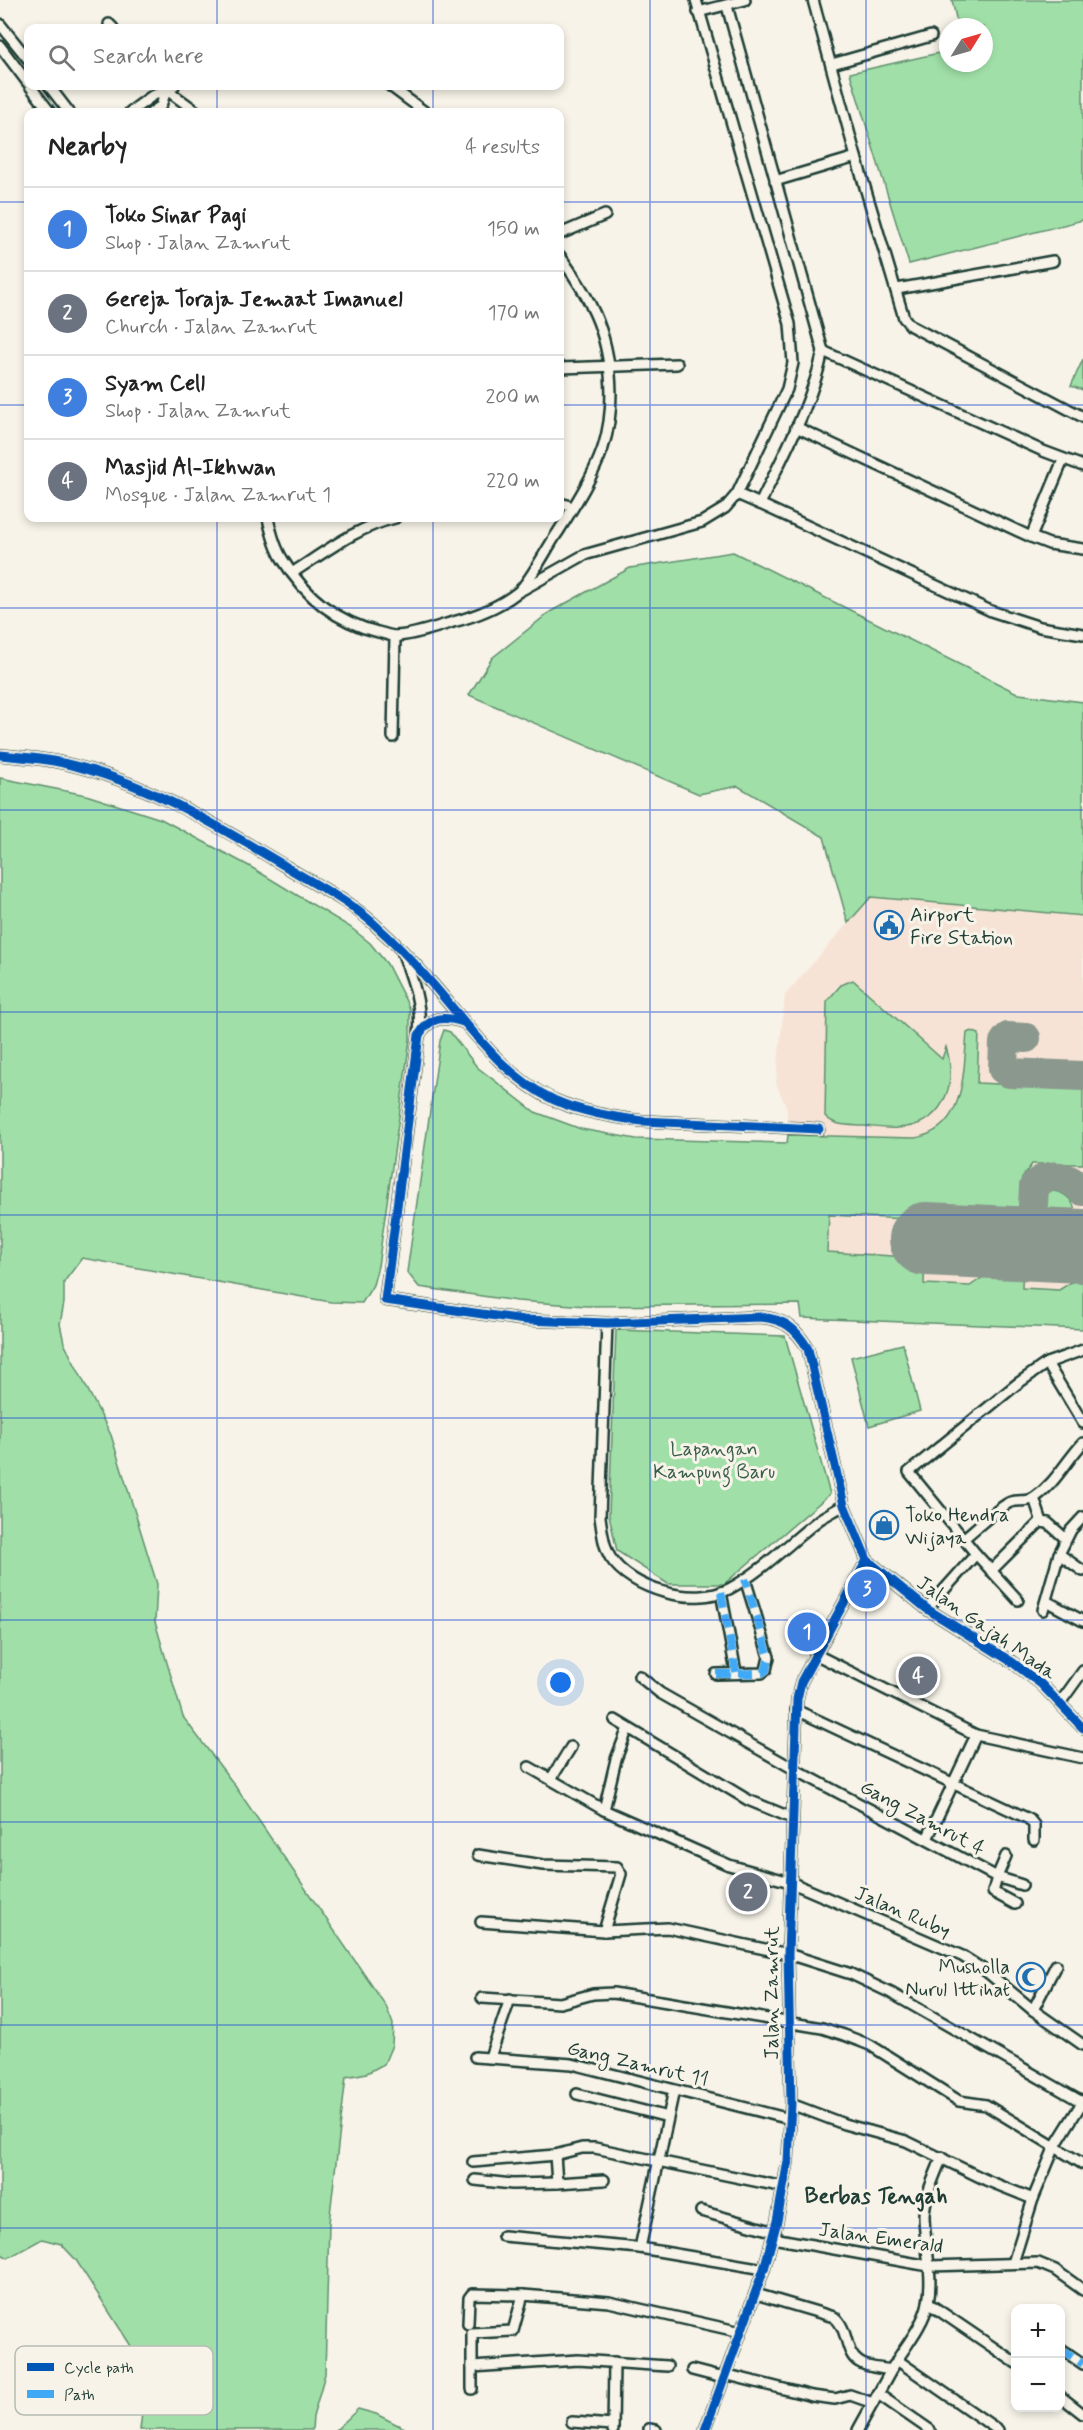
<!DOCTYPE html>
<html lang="en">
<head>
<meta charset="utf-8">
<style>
	:root { --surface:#fff; --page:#f6f6f6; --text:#222; --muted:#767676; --line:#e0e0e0; --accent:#ea580c }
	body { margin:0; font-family:Mynerve,sans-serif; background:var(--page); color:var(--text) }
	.controls { position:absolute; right:18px; bottom:18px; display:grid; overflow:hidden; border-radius:12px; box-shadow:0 3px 9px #0003 }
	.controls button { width:54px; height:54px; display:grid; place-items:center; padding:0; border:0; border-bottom:2px solid var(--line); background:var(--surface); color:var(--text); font:30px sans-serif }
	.compass { position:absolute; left:939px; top:18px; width:54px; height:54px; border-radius:50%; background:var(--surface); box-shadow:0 3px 9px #0003; rotate:53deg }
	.you { position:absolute; left:561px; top:1683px; width:21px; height:21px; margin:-15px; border:4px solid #fff; border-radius:50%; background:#1a73e8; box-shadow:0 0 0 9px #1a73e833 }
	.badge { display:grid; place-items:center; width:39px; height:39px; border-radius:50%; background:var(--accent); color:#fff; font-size:20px; font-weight:700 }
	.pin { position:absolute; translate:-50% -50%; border:3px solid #fff; box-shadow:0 2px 6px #0006 }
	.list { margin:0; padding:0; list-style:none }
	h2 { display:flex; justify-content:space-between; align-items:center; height:78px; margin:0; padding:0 24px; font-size:26px }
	h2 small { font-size:20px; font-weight:400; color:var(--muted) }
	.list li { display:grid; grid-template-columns:39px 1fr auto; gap:18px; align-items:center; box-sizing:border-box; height:84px; padding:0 24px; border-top:2px solid var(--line) }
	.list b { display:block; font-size:22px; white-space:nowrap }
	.list p { margin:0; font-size:20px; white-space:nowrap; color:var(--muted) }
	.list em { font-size:20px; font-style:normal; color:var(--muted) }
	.icon { flex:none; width:33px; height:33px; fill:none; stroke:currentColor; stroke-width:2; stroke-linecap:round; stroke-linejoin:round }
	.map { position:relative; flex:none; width:1083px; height:2430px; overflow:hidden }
	.search { position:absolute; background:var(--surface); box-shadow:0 3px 9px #0003; left:24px; top:24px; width:540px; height:66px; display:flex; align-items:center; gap:15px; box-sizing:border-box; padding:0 21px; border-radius:12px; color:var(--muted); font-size:22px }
	.panel { position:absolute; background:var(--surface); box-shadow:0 3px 9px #0003; left:24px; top:108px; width:540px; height:414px; border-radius:12px }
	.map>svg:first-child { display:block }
	.built { fill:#f6e3d5 }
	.green { fill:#a0e0a8; stroke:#608e6e; stroke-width:1.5 }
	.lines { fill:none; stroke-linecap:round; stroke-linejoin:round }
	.taxiway { stroke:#8b988e; stroke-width:30 }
	.runway { stroke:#8b988e; stroke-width:74 }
	.street-casing { stroke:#1f3d34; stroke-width:14 }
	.street { stroke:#f7f3e8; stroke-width:9 }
	.quiet { stroke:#3fa9f5; stroke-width:8; stroke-dasharray:15 8; stroke-linecap:butt }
	.cycleway-casing { stroke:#f7f3e8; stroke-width:13 }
	.cycleway { stroke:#0057b8; stroke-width:9 }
	.grid { fill:none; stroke:#1d4ed8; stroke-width:1.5; stroke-opacity:0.55 }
	.labels { text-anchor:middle; stroke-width:6; stroke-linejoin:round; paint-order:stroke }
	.poi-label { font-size:20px; fill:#1f3d34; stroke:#f7f3e8; text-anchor:start }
	.park-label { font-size:20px; fill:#395e4b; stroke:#f7f3e8 }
	.street-label { font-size:20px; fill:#1f3d34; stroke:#f7f3e8 }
	.quarter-label { font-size:22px; font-weight:bold; fill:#1f3d34; stroke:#f7f3e8 }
	.key { fill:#f7f3e8; stroke:#b6bcb2; stroke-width:1.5 }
	.key-label { font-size:16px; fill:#1f3d34 }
</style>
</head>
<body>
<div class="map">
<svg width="1083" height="2430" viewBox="0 0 1083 2430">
	<rect width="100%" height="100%" fill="#f7f3e8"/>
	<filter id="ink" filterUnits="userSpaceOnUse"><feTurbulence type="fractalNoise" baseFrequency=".0167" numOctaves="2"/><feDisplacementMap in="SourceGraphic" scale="12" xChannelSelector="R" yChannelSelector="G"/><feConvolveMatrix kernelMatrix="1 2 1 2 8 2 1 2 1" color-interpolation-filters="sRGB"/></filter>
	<g filter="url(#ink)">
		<polygon class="built" points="871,897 1083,916 1083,1329 802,1318 800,1304 587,1306 517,1301 419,1287 407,1272 440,1041 444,1030 450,1032 477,1067 535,1112 581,1129 636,1139 787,1143 787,1109 776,1083 785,995"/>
		<g class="green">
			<polygon points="952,0 1083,0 1083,220 909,264 850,73 948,51 948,63 984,63 984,27 958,27"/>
			<polygon points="1083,359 1083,390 1071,386"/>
			<polygon points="733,552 1019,694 1083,702 1083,916 871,897 848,923 824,837 738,786 699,794 469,695 492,658 550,612 630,568"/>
			<polygon points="0,778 86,795 161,819 249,866 350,927 370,943 387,964 410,1009 410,1039 378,1266 373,1285 362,1303 331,1302 82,1258 64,1282 64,1303 60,1324 64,1343 111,1435 157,1584 155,1622 183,1717 233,1783 386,2006 393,2024 392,2045 384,2064 367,2073 346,2077 329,2223 325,2374 313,2417 312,2430 140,2430 147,2371 76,2260 61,2244 42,2239 8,2258 0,2253"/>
			<path d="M853,980L942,1059L946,1047C958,1086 943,1126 897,1128C886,1129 875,1127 864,1126C850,1125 835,1127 825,1116L827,1001L841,985Z"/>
			<path d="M444,1030L450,1032L477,1067L535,1112L581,1129L636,1139L787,1143L788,1135L915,1138C966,1129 963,1073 967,1033L971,1031L979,1034L977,1083L1083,1088V1164H1032L1022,1178L1019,1225L829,1215L827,1252L925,1258L924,1284L970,1286L1008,1260L1023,1262L1022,1288L1059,1290L1083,1275V1329L802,1318L800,1304L587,1306L517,1301L419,1287L407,1272L440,1041Z"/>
			<path d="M1049,1191C1074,1190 1083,1218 1066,1222C1060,1223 1052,1221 1046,1220L1042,1201Z"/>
			<polygon points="616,1330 785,1336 830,1494 724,1584 668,1584 617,1551 609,1515"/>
			<polygon points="903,1344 920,1411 869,1426 851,1357"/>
			<polygon points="358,2409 376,2414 408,2430 336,2430"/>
		</g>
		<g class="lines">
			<g class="taxiway">
				<polyline points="1026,1038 1008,1037 1004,1042 1003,1069 1009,1073 1083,1076"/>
				<path d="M1031,1244L1034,1186C1049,1170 1070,1176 1083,1191"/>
			</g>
			<polyline class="runway" points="926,1239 1083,1246"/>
			<g class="street-casing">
				<g id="street">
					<polyline points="813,0 856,157 904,318 911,326 1083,417"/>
					<path d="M727,6L823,351C812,404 783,455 760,504L737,494"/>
					<polyline points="698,12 745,0"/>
					<polyline points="0,24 28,59"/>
					<polyline points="109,24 113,28"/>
					<polyline points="0,46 28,83"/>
					<polyline points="832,64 931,36"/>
					<polyline points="30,86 50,112"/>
					<polyline points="49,86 69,112"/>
					<polyline points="390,86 425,112"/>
					<polyline points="163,87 197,112"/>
					<polyline points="130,112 152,96 174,86"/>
					<polyline points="152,112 161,106 166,90"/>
					<polyline points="775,181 856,157"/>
					<polyline points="560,234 605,215"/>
					<polyline points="897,289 1053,261"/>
					<polyline points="823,351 1043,451 1083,466"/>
					<polyline points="560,368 677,364"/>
					<polyline points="796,427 1031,537 1049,544 1083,549"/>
					<polyline points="560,503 573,507"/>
					<polyline points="760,504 991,611 1040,627 1083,634"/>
					<path d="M268,518C271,532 275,548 283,560C305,596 337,622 378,632C383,633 390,636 395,636C412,636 437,627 453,622C476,616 499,607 518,592C530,582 548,546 558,532C575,505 593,477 603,448C617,404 612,347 591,306C583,288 571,272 560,256"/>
					<polyline points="1031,537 1063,460"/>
					<path d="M292,573C325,552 357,527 395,518"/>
					<polyline points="520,591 584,555 702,522 725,508 737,494 787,389 793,363 790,324 696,0"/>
					<polyline points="393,737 395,636"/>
					<path d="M0,755C21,757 43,758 63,763C144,781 215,824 285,866C314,884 347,900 373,923C392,940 410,958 427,978C466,1021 499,1074 554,1100C581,1112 613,1117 642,1121L819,1129"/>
					<path d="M403,954C413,981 422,1005 419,1034"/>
					<path d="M463,1022C444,1016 430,1016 419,1035L385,1300L524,1320L607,1323L760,1317C784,1319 796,1328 808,1349L844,1505L867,1560L927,1609L1012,1662L1041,1684L1083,1728"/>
					<path d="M607,1323L600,1517C602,1530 603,1545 610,1557C631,1590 694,1607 729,1589C763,1571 790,1542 820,1519C828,1514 836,1510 844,1505"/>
					<polyline points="1083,1350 1047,1363 1083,1423"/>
					<polyline points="1034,1498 1042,1522"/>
					<polyline points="1083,1517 1071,1530 1059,1554 1083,1571"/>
					<path d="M963,1539C973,1531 1001,1505 1011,1502C1019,1499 1026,1503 1034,1498C1055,1484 1066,1461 1083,1443"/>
					<polyline points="976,1554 1018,1600"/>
					<polyline points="991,1571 1040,1522 1048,1523 1066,1539"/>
					<polyline points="721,1592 736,1672"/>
					<polyline points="1046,1601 1083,1621"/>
					<polyline points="927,1609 976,1554 909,1472 1017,1384 1047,1363"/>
					<polyline points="1043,1610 1059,1554"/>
					<polyline points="815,1654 976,1735 1083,1758"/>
					<polyline points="716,1674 762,1673 766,1670 769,1657 745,1579"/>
					<polyline points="639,1676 660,1693 794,1769 997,1877 993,1892 1015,1904"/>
					<polyline points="1060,1703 1083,1671"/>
					<polyline points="796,1710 1029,1819 1034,1825 1034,1840"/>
					<polyline points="615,1720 748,1800 792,1818"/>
					<polyline points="529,1767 604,1810 706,1855 729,1865 790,1882 962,1956 987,1972 1033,2010 1083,2045"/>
					<polyline points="551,1779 571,1747"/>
					<polyline points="604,1810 616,1759 628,1728"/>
					<polyline points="927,1839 976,1735"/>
					<polyline points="478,1855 543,1865 617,1867 621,1874 604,1931"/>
					<polyline points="1006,1856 997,1877 1022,1885"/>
					<polyline points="481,1922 604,1931 668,1928 788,1954 851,1974 891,1993 1082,2102"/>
					<polyline points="482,1998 560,2003 593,1994 613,1993 822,2028 844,2035 870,2045 959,2101 986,2105 1083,2164"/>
					<polyline points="1033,2010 1056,1965"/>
					<polyline points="475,2057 572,2064 790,2119"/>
					<polyline points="490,2057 510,1999"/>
					<polyline points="577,2094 668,2117"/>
					<polyline points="791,2104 844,2124 906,2141 986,2180 1033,2199"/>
					<polyline points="555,2155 557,2183 604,2180"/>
					<path d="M942,2157C935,2175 925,2195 924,2215C924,2244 934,2274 928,2303C924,2323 908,2343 897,2360L998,2430"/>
					<polyline points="473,2162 555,2155 582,2148 595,2148 784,2187"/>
					<polyline points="475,2180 512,2184 557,2183"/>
					<polyline points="701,2211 775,2232"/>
					<polyline points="503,2236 640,2248 764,2269"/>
					<polyline points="773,2238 929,2266 1038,2263 1055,2270 1083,2290"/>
					<polyline points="640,2248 674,2090"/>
					<polyline points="1013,2263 1033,2199 1055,2146 1083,2101"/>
					<path d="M756,2294L834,2317C849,2328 844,2353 859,2362C867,2368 882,2368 891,2370"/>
					<polyline points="928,2303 1016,2363"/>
					<polyline points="468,2324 469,2298 472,2294 523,2295"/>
					<polyline points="1060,2348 1083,2364"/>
					<polyline points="472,2367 578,2360 667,2366"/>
					<polyline points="692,2370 723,2378"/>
					<polyline points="724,2374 812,2396 835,2399 850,2395 873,2403"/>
					<polyline points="472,2389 472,2333 513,2331 523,2295 609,2302 741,2332"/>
					<polyline points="878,2394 930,2430"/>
					<polyline points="1060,2396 1083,2414"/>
					<polyline points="572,2422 613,2425"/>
					<polyline points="649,2429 656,2430"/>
					<polyline points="613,2430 614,2362"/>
					<polyline points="705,2430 764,2269 777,2221 788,2161 791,2104 788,1954 797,1699 801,1682 867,1560"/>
					<polyline points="858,2430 894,2365"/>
				</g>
			</g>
			<use href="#street" class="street"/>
			<g class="quiet">
				<polyline points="721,1592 736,1672"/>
				<polyline points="716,1674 762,1673 766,1670 769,1657 745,1579"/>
				<polyline points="1060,2348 1083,2364"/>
			</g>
			<g class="cycleway-casing">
				<g id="cycleway">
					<path d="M0,755C21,757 43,758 63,763C144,781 215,824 285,866C314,884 347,900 373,923C392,940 410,958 427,978C466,1021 499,1074 554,1100C581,1112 613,1117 642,1121L819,1129"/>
					<path d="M463,1022C444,1016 430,1016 419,1035L385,1300L524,1320L607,1323L760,1317C784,1319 796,1328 808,1349L844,1505L867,1560L927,1609L1012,1662L1041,1684L1083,1728"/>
					<polyline points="705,2430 764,2269 777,2221 788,2161 791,2104 788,1954 797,1699 801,1682 867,1560"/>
				</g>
			</g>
			<use href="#cycleway" class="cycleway"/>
		</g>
	</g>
	<path class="grid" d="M217,0V28M433,0V28M650,0V2430M866,0V2430M217,86V112M433,86V112M0,202H28M560,202H1083M0,405H28M560,405H1083M217,518V2430M433,518V2430M0,608H1083M0,810H1083M0,1012H1083M0,1215H1083M0,1418H1083M0,1620H1083M0,1822H1083M0,2025H1083M0,2228H1083"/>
	<defs>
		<g id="civic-ring" transform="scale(1.5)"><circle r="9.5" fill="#f7f3e8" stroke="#1f6fb2" stroke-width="1.5"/><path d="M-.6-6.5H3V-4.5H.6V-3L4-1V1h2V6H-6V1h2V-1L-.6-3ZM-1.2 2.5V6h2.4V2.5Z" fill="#1f6fb2"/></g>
		<g id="shop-ring" transform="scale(1.5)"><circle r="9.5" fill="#f7f3e8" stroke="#1f6fb2" stroke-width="1.5"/><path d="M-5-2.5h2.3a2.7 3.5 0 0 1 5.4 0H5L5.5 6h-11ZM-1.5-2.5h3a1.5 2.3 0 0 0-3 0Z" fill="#1f6fb2"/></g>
		<g id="mosque-ring" transform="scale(1.5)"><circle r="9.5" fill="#f7f3e8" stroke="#1f6fb2" stroke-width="1.5"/><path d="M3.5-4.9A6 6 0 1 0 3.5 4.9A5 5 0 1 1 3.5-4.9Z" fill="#1f6fb2"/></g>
	</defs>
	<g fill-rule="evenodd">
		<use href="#civic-ring" x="889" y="925"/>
		<use href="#shop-ring" x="884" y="1525"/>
		<use href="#mosque-ring" x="1031" y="1977"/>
	</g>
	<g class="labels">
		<g class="poi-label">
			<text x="910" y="921">Airport<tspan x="910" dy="23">Fire Station</tspan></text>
			<text x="905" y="1521">Toko Hendra<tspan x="905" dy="23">Wijaya</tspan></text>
			<text x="1010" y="1973" text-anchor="end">Musholla<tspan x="1010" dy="23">Nurul Ittihat</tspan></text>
		</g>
		<g class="park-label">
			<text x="714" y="1455">Lapangan<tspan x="714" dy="23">Kampung Baru</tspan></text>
		</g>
		<g class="street-label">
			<text transform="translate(987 1627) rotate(35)" y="7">Jalan Gajah Mada</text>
			<text transform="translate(923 1817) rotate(28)" y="7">Gang Zamrut 4</text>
			<text transform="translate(903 1911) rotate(23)" y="7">Jalan Ruby</text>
			<text transform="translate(771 1993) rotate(-90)" y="7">Jalan Zamrut</text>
			<text transform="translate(638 2063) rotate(13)" y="7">Gang Zamrut 11</text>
			<text transform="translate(881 2237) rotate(8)" y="7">Jalan Emerald</text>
		</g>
		<g class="quarter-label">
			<text x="876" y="2203">Berbas Tengah</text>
		</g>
	</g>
	<rect x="15" y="2346" width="198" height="69" rx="9" class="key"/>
	<rect x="27" y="2363" width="27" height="8" fill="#0057b8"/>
	<rect x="27" y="2390" width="27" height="8" fill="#3fa9f5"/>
	<g class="key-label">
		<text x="64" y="2373">Cycle path</text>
		<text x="64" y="2400">Path</text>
	</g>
</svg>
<div class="controls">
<button>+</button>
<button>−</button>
</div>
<svg class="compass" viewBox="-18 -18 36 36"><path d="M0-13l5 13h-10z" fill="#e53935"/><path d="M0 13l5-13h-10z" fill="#767676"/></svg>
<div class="you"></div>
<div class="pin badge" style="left:807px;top:1632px;background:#3f7fe0">1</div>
<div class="pin badge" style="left:748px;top:1892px;background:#6b7280">2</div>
<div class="pin badge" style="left:867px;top:1589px;background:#3f7fe0">3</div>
<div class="pin badge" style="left:918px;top:1676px;background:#6b7280">4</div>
<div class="search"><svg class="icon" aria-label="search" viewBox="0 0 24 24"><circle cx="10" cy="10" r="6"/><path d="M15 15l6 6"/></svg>Search here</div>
<section class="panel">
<h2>Nearby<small>4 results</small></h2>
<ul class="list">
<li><span class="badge" style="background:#3f7fe0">1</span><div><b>Toko Sinar Pagi</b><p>Shop · Jalan Zamrut</p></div><em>150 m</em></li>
<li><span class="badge" style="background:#6b7280">2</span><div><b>Gereja Toraja Jemaat Imanuel</b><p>Church · Jalan Zamrut</p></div><em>170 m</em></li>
<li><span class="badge" style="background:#3f7fe0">3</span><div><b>Syam Cell</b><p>Shop · Jalan Zamrut</p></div><em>200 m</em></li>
<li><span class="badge" style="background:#6b7280">4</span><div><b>Masjid Al-Ikhwan</b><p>Mosque · Jalan Zamrut 1</p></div><em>220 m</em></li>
</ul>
</section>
</div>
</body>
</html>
